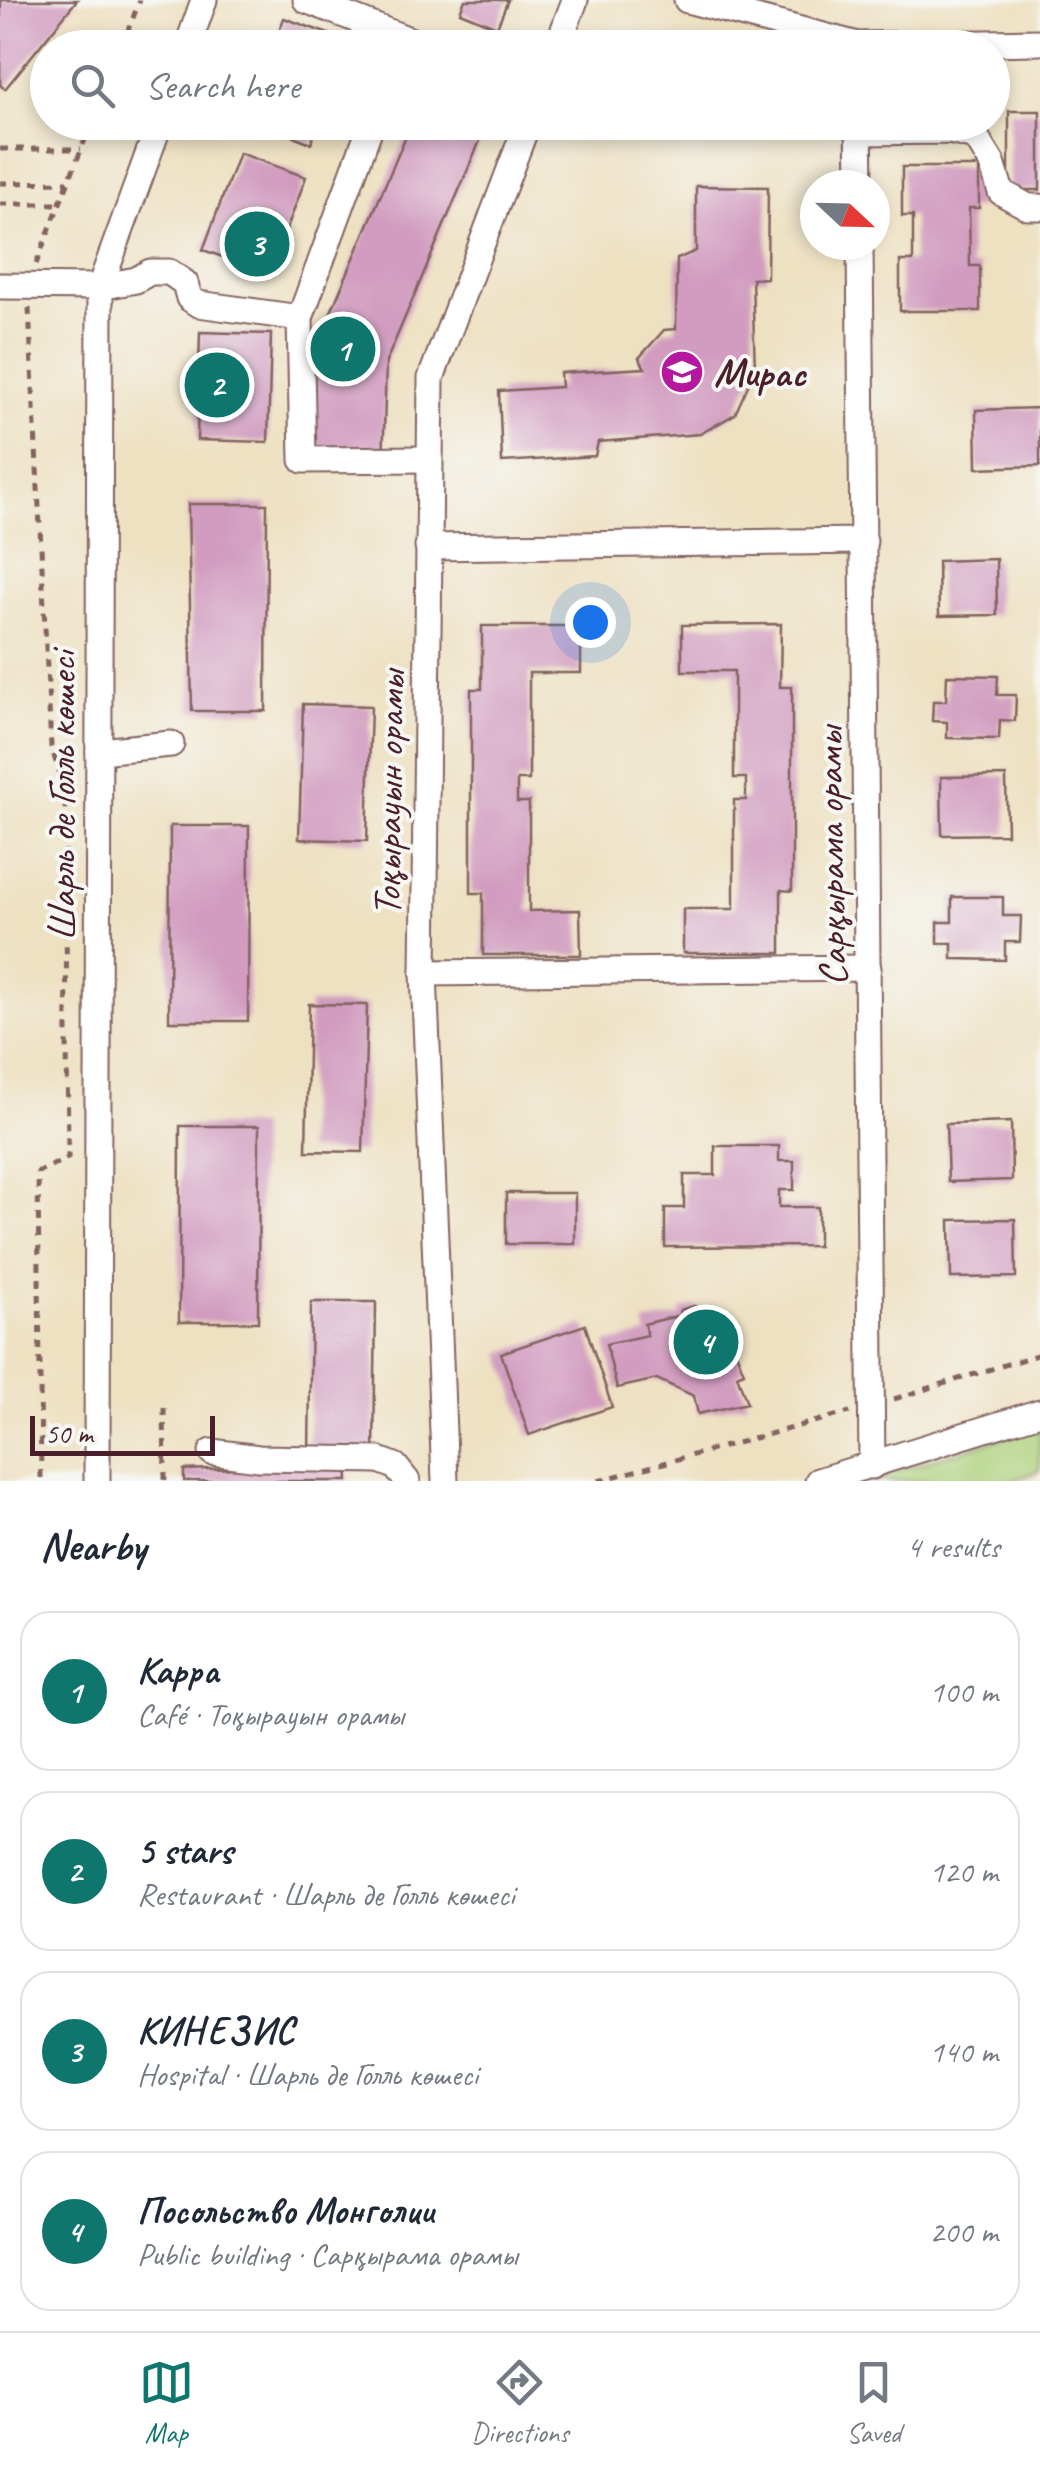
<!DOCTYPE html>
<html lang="en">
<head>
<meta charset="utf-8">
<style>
	:root { --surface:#fff; --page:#f6f6f7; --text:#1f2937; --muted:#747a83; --line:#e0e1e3; --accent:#0f766e }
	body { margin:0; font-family:Caveat,sans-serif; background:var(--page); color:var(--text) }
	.compass { position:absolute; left:800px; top:170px; width:90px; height:90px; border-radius:50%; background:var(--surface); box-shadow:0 5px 15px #0003; rotate:112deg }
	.scale { position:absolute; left:30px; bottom:25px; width:185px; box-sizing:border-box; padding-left:10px; border:5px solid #4a1f2b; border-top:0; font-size:28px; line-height:35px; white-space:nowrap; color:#4a1f2b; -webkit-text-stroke:8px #f6f6f2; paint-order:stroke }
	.you { position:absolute; left:590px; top:622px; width:35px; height:35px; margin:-25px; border:8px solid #fff; border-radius:50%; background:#1a73e8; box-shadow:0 0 0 15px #1a73e833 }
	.badge { display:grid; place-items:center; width:65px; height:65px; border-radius:50%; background:var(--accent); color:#fff; font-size:32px; font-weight:700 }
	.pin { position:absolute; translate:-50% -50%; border:5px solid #fff; box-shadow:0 2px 10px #0006 }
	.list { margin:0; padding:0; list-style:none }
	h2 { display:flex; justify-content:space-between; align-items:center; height:130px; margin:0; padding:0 40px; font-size:42px }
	h2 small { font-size:32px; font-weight:400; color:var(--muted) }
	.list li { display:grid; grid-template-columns:65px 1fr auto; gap:30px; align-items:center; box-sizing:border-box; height:160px; margin:0 20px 20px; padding:0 20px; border:2px solid var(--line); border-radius:30px }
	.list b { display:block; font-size:38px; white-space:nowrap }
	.list p { margin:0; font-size:32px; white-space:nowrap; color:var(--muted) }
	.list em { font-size:32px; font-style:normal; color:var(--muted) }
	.icon { flex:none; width:55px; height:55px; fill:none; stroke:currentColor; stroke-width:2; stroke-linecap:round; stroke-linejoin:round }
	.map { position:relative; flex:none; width:1040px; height:1481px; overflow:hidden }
	.search { position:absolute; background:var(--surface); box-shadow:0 5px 15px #0003; left:30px; right:30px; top:30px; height:110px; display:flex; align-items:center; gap:25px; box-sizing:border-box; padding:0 35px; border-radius:55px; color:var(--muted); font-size:38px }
	.sheet { height:850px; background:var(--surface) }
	nav { display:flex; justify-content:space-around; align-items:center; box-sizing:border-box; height:140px; border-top:2px solid var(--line); background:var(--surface); font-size:28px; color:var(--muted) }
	nav a { display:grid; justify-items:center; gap:5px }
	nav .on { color:var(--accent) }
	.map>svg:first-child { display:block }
	.green { fill:#acd17b; stroke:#7b7853; stroke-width:2.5 }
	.building { fill:#d19cc0 }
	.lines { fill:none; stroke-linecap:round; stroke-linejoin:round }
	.minor-casing { stroke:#836360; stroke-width:29 }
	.path { stroke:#836360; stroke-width:5; stroke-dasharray:8 8; stroke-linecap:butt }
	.minor { stroke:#fff; stroke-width:25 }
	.labels { text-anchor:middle; stroke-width:8; stroke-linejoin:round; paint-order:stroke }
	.poi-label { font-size:40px; font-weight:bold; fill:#4a1f2b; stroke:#f6f6f2; text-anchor:start }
	.street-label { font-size:40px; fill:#4a1f2b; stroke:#f6f6f2 }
</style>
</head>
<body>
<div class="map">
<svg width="1040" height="1481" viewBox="0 0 1040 1481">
	<rect width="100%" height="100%" fill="#f6f6f2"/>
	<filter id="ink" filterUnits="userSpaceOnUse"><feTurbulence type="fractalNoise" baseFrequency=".01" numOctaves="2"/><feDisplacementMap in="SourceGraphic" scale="20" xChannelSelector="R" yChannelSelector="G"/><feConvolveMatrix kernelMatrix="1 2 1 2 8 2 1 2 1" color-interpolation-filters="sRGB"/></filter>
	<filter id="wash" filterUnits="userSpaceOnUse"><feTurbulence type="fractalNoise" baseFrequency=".0048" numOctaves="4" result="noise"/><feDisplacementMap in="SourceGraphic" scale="40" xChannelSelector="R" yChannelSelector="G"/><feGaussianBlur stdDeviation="2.25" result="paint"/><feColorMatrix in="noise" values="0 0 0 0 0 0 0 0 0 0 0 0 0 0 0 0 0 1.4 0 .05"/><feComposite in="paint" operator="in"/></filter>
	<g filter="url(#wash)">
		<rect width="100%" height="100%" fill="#eee1c2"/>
		<polygon class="green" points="1040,1426 1040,1471 1011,1481 863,1481"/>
		<g id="blocks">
			<g class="building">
				<polygon points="1,0 77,0 5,89 0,85"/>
				<polygon points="465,0 508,0 497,27 460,12"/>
				<polygon points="284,18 348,41 346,48 273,48"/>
				<rect x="1009" y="111" width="31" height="79"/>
				<polygon points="258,122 318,122 311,143"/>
				<polygon points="412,122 488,122 386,362 383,467 307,465 310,361"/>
				<polygon points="239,153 306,177 270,274 203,250"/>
				<polygon points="902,167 979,167 979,208 969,208 970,266 980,266 980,311 900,311 900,261 913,261 913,216 902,216"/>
				<polygon points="696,186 768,187 767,278 752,279 755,370 735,414 700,434 598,442 595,456 502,462 499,391 561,387 560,373 645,368 639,358 664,330 676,329 677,259 696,251"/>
				<polygon points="200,332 271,334 268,442 197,440"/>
				<polygon points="1040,408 1040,466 977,468 976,410"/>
				<polygon points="188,504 267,504 266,711 192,711"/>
				<polygon points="996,559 997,615 939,616 938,561"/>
				<polygon points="781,624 780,687 792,687 792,891 781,890 781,953 683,953 683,909 734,909 734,800 746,800 746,778 734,778 734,671 682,671 682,625"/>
				<polygon points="482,626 581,626 581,673 529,673 529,780 517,780 517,802 529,802 529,911 580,910 581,955 483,955 483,893 471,893 471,689 482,689"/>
				<polygon points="947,675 998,676 997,695 1016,695 1015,721 1000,720 999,739 947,738 947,722 932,721 933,701 946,701"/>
				<polygon points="303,704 371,706 367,841 299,839"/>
				<polygon points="1006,776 1007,834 942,835 941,777"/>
				<polygon points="170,826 249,826 248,1021 169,1021"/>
				<polygon points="952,897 1003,897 1003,916 1021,916 1020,942 1005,942 1005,960 952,959 952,943 938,943 938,922 952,922"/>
				<polygon points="309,1004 367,1005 363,1152 306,1151"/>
				<polygon points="1011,1122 1012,1180 948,1182 946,1124"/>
				<polygon points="180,1126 259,1126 258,1322 179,1322"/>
				<polygon points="715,1146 779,1146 779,1161 794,1161 794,1190 779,1190 779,1207 818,1207 818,1246 665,1247 665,1208 684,1208 684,1175 715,1175"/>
				<rect x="506" y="1193" width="69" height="51"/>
				<polygon points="1015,1219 1016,1277 951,1278 950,1220"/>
				<polygon points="311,1302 376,1302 374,1455 309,1454"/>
				<polygon points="694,1306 725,1320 730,1335 723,1336 724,1348 734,1347 744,1372 737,1375 747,1403 698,1414 694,1396 657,1379 617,1388 606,1344 647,1335 644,1324 681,1315 680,1310"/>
				<polygon points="585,1325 612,1407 529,1435 501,1353"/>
				<polygon points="347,1464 348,1481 184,1481 184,1470"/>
			</g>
		</g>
	</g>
	<g filter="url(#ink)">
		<use href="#blocks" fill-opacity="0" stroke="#836360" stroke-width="2.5"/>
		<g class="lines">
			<g class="minor-casing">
				<g id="minor">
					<polyline points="306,0 430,48"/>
					<polyline points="687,0 858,45 1040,42"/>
					<polyline points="187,48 204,0"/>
					<polyline points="557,48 575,0"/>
					<polyline points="372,122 300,318 303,460 429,459"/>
					<polyline points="859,122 860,185"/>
					<polyline points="859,132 949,131 976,137 992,163 1001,192 1028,207 1040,207"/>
					<polyline points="860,245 872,1466"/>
					<polyline points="0,286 100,287 136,280 150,272 169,272 185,283 189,298 198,304 300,318"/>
					<polyline points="428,547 864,541"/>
					<polyline points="99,751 171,744"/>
					<polyline points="424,973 868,968"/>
					<polyline points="212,1452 259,1458 379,1460 395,1466 407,1481"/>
					<polyline points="97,1481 100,287 160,122"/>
					<polyline points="445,1481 424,973 431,378 528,122"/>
					<polyline points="818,1481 1040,1412"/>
				</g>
			</g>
			<g class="path">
				<polyline points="121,48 140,0"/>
				<polyline points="0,149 81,149"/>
				<polyline points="0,183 68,182"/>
				<polyline points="0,204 60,204"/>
				<polyline points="36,264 92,122"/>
				<polyline points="29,308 51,747 65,789 68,1158 38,1172 41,1481"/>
				<polyline points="894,1399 1040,1354"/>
				<polyline points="164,1408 165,1481"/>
				<polyline points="598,1481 850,1412"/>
			</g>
			<use href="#minor" class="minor"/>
		</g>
	</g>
	<defs>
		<g id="school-disc" transform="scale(2.25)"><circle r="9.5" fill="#b5179e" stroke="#f6f6f2"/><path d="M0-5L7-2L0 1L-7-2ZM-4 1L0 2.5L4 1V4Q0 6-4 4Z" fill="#fff"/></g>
	</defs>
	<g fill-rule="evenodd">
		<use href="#school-disc" x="682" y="372"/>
	</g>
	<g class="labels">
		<g class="poi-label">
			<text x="714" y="386">Мирас</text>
		</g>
		<g class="street-label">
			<text transform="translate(388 793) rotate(-89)" y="14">Тоқырауын орамы</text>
			<text transform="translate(61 796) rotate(-90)" y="14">Шарль де Голль көшесі</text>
			<text transform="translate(830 856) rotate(-91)" y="14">Сарқырама орамы</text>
		</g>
	</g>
</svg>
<svg class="compass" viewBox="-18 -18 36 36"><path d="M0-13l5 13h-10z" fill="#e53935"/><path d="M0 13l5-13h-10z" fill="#747a83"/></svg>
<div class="scale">50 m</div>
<div class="you"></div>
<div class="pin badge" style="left:343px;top:349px">1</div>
<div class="pin badge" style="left:217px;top:385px">2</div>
<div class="pin badge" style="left:257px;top:244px">3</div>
<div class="pin badge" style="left:706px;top:1342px">4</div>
<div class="search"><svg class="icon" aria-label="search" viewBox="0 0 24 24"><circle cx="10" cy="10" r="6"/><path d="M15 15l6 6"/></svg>Search here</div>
</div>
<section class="sheet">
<h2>Nearby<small>4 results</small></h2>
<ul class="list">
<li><span class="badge">1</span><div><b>Карра</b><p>Café · Тоқырауын орамы</p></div><em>100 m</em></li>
<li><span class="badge">2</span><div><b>5 stars</b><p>Restaurant · Шарль де Голль көшесі</p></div><em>120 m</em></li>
<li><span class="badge">3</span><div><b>КИНЕЗИС</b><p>Hospital · Шарль де Голль көшесі</p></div><em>140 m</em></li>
<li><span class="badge">4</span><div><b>Посольство Монголии</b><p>Public building · Сарқырама орамы</p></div><em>200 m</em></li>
</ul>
</section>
<nav>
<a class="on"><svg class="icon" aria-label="map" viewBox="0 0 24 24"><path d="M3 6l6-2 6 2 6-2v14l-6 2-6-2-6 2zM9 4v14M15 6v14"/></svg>Map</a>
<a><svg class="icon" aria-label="directions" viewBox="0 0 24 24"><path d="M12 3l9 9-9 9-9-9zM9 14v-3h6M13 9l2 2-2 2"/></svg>Directions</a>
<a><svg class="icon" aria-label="saved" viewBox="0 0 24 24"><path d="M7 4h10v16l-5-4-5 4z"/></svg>Saved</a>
</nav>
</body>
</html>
